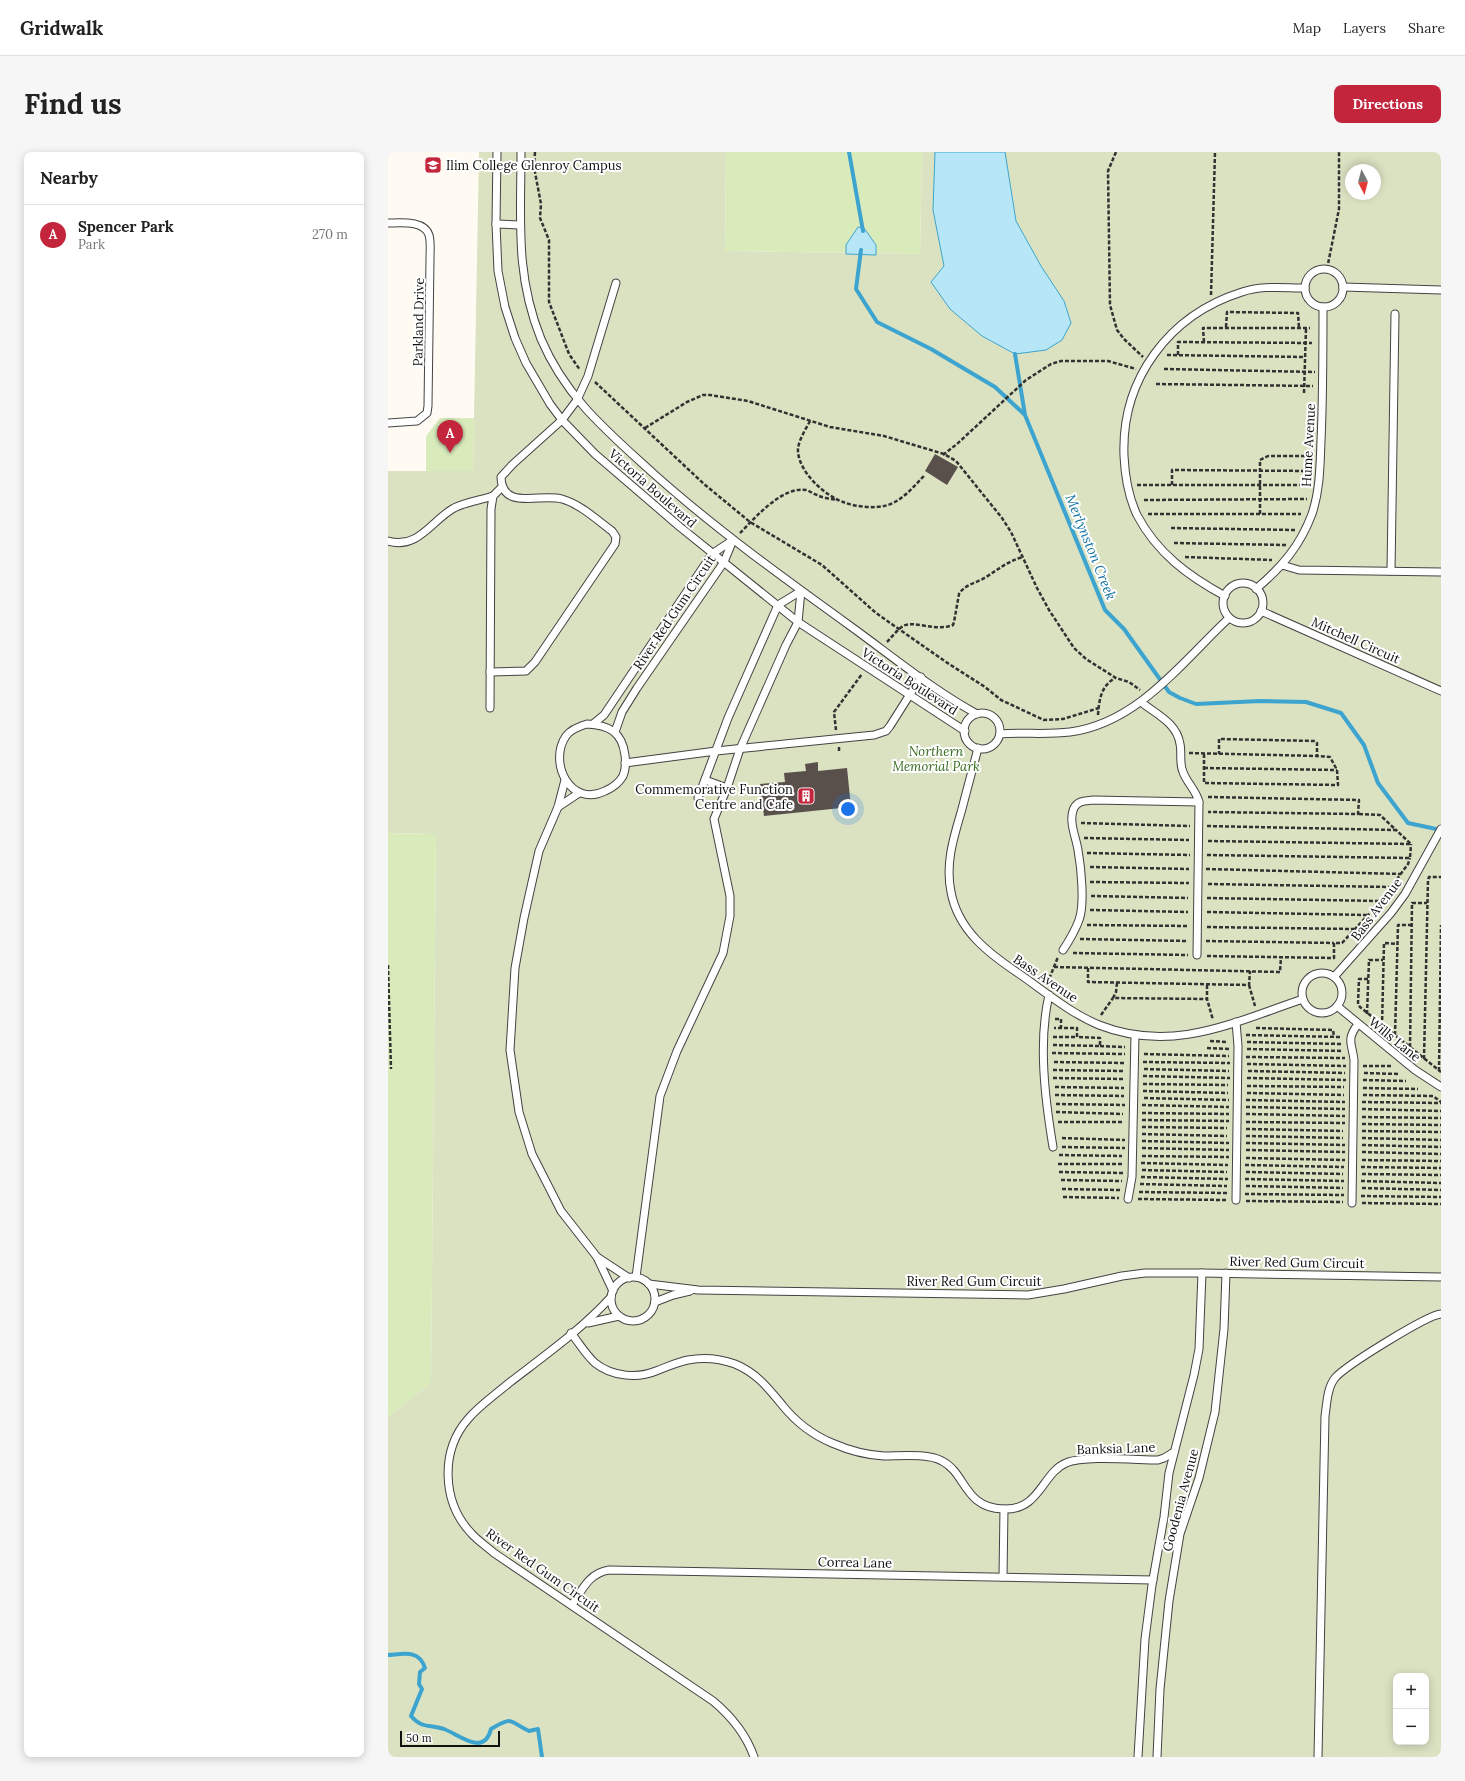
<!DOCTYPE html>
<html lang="en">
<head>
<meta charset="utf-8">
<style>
	:root { --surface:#fff; --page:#f6f6f6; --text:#222; --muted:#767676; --line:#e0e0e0; --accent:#c3253d }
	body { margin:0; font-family:Lora,serif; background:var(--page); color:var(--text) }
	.controls { position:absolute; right:12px; bottom:12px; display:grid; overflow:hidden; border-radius:8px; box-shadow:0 2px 10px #0003 }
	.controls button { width:36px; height:36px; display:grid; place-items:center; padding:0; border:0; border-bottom:1px solid var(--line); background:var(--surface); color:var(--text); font:20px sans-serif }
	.compass { position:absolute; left:957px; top:12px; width:36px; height:36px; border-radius:50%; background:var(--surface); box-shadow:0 2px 10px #0003; rotate:173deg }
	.scale { position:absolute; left:12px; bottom:10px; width:100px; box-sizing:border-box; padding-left:4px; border:2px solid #101010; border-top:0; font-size:11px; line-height:14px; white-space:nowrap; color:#101010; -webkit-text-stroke:3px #fff; paint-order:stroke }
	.you { position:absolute; left:460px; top:657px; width:14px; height:14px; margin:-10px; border:3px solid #fff; border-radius:50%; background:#1a73e8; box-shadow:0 0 0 6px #1a73e833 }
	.badge { display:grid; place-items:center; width:26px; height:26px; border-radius:50%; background:var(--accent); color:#fff; font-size:13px; font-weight:700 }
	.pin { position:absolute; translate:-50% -33px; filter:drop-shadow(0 1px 2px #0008) }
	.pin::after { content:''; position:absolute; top:21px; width:14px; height:12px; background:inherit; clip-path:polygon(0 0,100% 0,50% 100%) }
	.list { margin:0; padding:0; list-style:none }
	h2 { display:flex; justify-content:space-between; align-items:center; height:52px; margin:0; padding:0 16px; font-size:17px }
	h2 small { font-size:13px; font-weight:400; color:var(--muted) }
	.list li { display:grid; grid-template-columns:26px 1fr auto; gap:12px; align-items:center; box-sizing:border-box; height:60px; padding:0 16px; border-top:1px solid var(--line) }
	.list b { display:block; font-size:15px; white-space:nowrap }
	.list p { margin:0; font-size:13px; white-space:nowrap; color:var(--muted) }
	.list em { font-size:13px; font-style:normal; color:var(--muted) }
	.map { position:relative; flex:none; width:1053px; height:1605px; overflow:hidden; border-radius:8px }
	header { display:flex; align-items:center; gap:24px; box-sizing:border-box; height:56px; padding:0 20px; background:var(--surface); border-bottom:1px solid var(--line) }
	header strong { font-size:19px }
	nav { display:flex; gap:22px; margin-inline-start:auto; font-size:14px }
	.intro { display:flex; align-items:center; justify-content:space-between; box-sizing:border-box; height:96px; padding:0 24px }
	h1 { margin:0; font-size:28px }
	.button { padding:10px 18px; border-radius:8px; background:var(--accent); color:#fff; font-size:14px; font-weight:700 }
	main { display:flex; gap:24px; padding:0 24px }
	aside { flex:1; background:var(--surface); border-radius:8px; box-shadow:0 2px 10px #0003 }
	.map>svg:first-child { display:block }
	.green { fill:#d9ebbb }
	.cemetery { fill:#dbe2c2; fill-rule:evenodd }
	.water { fill:#b7e6f7; stroke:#3ca4cf }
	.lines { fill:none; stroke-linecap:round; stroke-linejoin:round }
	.stream { stroke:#3ca4cf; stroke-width:4 }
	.building { fill:#59504c }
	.service-casing { stroke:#434343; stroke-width:9 }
	.path { stroke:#323232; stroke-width:2.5; stroke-dasharray:4 2; stroke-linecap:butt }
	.service { stroke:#fff; stroke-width:7 }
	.labels { text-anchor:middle; stroke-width:4; stroke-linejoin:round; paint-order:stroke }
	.poi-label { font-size:13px; fill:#101010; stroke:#fff; text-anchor:start }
	.street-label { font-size:13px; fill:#101010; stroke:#fff }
	.park-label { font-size:13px; font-style:italic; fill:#366a1e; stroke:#fff }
	.water-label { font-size:14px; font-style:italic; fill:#1675a5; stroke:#fff }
</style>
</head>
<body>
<header>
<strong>Gridwalk</strong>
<nav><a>Map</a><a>Layers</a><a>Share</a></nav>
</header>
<div class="intro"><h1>Find us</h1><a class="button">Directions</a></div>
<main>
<aside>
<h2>Nearby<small></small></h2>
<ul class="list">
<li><span class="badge">A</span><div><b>Spencer Park</b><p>Park</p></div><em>270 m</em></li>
</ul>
</aside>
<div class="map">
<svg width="1053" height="1605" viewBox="0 0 1053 1605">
	<rect width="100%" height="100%" fill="#fffbf3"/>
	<g class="green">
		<polygon points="338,0 534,0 532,102 337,99"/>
		<polygon points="52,266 86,266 85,320 38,319 38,284"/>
		<polygon points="0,681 48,682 43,1231 0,1265"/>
	</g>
	<path class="cemetery" d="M91,0H338L337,99L532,102L534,0H1053V1605H0V1265L43,1231L48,682L0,681V319H85ZM963,18H987V42H963ZM1008,1524H1038V1590H1008Z"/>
	<g class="water">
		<polygon points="547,0 617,0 628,69 653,114 676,149 683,171 674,188 658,198 627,202 594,184 562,157 543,130 556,114 545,58"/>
		<polygon points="470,75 476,76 488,93 488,103 458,102 458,93"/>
	</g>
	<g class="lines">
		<g class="stream">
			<polyline points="461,0 475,79"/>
			<polyline points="473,98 468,137 489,170 543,197 607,235 636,262"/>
			<polyline points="627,202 637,263 717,458 736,477 781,540 792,546 808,552 872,549 918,550 953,561 976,593 990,631 1020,671 1053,678"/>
			<path d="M0,1503C15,1502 31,1497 37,1516L32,1520L31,1532L34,1537L23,1564C34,1577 41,1572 56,1577C72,1583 96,1605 103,1577C126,1563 121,1570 141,1579L150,1577L154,1605"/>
		</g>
	</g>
	<g class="building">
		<polygon points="547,302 570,315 559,333 537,319"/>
		<polygon points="430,610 430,619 459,616 463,655 376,664 372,632 397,630 396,621 418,619 417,612"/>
	</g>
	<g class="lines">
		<g class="service-casing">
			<g id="service">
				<polyline points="109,0 108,72 110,119 117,155 127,186 138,211 162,252 174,268 207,302 292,375 410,470 577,579"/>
				<path d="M133,0C133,67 127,123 153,187C178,246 220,280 266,322C329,378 397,427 465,476C505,505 545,538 589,562"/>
				<path d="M0,71C12,71 36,68 41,83C43,89 42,99 42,106L40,254L39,261L29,269L0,271"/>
				<polyline points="108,72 131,73"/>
				<circle cx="936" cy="136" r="19"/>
				<polyline points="955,135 1053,138"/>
				<path d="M0,389C30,398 44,368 66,356C78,350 93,348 105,344"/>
				<polyline points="894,413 911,418 1053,420"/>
				<polyline points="1003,419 1007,162"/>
				<circle cx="855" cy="451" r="20"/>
				<path d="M868,437C894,415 912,394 924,362C932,338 932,314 933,289C935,245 935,200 935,155"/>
				<path d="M837,444C800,424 769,401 749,363C740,344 737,325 736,304C733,227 781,163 854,140C874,133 896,136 917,136"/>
				<polyline points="873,459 1053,539"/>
				<path d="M102,520L138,519L147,510L227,392L228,385L224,379C209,368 192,352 174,347C152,341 114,359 113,325L125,312L174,268L189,248L200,224L228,131"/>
				<path d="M753,550C768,562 789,571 792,592C794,601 791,611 795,620C799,631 808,638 811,650L809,803"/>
				<polyline points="102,556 103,357 105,344 114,335"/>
				<circle cx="594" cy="579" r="18"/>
				<path d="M199,572C221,573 234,580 237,603C238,611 238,617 235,624C231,631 224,636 217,639C182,656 160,610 178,584C183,577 192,574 199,572Z"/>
				<polyline points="205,572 216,563 324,402 345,388"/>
				<polyline points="227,580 234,560 249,536 336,410 345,388"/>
				<path d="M612,582C635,580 658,583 682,580C750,571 794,510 841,466"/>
				<path d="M590,596C585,616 579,637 574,657C566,684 557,711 563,740C570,778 600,801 630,821C656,839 682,861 711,873C785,902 846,870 915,847"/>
				<polyline points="237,611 328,599 486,583 498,579 502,574 533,525"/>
				<polyline points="177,628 170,655 151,699 136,766 127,816 122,898 131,960 144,1002 173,1059 209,1105 225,1139"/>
				<polyline points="317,628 339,636"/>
				<polyline points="310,646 340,566 390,453 413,439"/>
				<polyline points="170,655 191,641"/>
				<path d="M675,798C681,789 687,779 691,768C697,752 693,715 690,698C688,685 680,669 686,656C690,648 698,649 705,648L811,650"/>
				<circle cx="934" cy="841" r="20"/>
				<polyline points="946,825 1003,761 1017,742 1053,677"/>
				<path d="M661,843C650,890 657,947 665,995"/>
				<polyline points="949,854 1027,918 1053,935"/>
				<polyline points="740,1047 744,1025 747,883"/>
				<polyline points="848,1048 850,894 848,870"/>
				<path d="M964,1051L966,908C964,891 958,888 970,872"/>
				<polyline points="209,1105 241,1126"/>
				<polyline points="248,1125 272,944 289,899 335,801 342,764 342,744 326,667 339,636 352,597 398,493 410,470 413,439"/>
				<circle cx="245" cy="1147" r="22"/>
				<polyline points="261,1132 310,1138 640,1143 676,1137 734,1124 757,1121 814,1121 1053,1125"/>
				<path d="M223,1145C193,1178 156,1204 121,1231C107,1243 92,1253 80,1267C52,1299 54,1350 83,1381C89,1388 98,1394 106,1401L325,1549C343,1564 358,1582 366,1605"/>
				<polyline points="267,1150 285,1143 302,1139"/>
				<polyline points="200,1171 231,1164"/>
				<path d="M183,1181C191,1191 198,1203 207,1211C223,1224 249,1227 268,1219C279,1215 289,1210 300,1208C316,1205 333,1207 347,1212C369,1221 381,1237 395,1254C408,1270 425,1283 444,1291C460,1298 478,1303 496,1304C512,1304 540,1301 554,1309C578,1321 576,1356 615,1357C652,1359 654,1321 678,1311C696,1303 749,1308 770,1308L776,1306L786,1300"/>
				<polyline points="615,1425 616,1357"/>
				<path d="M184,1453C194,1438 201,1421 221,1418L765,1428"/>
				<polyline points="750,1605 757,1487 764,1433 776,1365 781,1321 806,1223 811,1197 814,1121"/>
				<polyline points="769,1605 772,1537 781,1449 792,1382 811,1326 827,1260 836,1177 838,1121"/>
				<path d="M930,1605L937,1264C939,1251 939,1236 947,1226C957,1214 1039,1163 1053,1162"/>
			</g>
		</g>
		<g class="path">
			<polyline points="147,0 146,15 153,52 152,66 161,88 161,150 181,202 192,218"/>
			<polyline points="728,0 720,19 722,153 729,178 736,187 755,205"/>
			<polyline points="939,117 951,57 951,0"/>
			<polyline points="823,143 827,0"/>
			<polyline points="838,175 839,160 910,161 911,176"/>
			<polyline points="816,190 815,176 922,176"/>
			<polyline points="779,203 917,205"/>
			<polyline points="790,203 790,190 924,191"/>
			<polyline points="776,217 927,220"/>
			<polyline points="207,230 316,332 362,370 434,413 488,461 558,510 597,535 613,548 656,568 675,567 711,556"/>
			<polyline points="768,232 925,234"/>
			<polyline points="916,241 918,176"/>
			<path d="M422,269C418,277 409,290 410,300C412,321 436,343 455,350C468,355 487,357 500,353C515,348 525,335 536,324"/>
			<polyline points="257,276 299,250 315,243 322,243 360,249 442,275 496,284 556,302 568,309 614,366 623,380 649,436 661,458 686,496 698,507 728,526 741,530 752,538"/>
			<polyline points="555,303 569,292 638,228 663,212 673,209 720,209 748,217"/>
			<polyline points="749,333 922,333"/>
			<polyline points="784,333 784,318 923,319"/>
			<polyline points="756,348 919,347"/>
			<polyline points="760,362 913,362"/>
			<polyline points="872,362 872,308 880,304 924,304"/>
			<polyline points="783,376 907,378"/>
			<path d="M352,381C367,366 394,334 418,338C422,339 425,342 429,343C435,346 443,347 450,348"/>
			<polyline points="786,391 898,393"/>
			<polyline points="797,405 884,408"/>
			<path d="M499,490C504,485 509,478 515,474C526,468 548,480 565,473L566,470L571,442C577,432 589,431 598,425C611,417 620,409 635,405"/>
			<path d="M710,563C711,548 713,534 727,526"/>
			<polyline points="448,578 446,560 474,522"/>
			<polyline points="451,595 451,601"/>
			<polyline points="801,601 929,604 929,591 927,589 831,587 831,602"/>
			<polyline points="816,602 816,631 950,633 949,618 942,605 929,604"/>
			<polyline points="816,616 949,618"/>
			<polyline points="820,645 971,648 970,662 820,660"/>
			<polyline points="693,671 802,674"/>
			<polyline points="819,674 1008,678 992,663 970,662"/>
			<polyline points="696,686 801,688"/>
			<polyline points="820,689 1023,692 1008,678"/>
			<polyline points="699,701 802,703"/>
			<polyline points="819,703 1022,706 1023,692"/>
			<polyline points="702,715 801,717"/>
			<polyline points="818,717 1013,722"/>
			<polyline points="702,730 801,731"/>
			<polyline points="820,732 1003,735"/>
			<polyline points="703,744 800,746"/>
			<polyline points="819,746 992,749"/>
			<polyline points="702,758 800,760"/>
			<polyline points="819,760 979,763"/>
			<polyline points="699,773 800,774"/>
			<polyline points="819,775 966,777"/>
			<polyline points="692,787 799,789"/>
			<polyline points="818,789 946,791"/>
			<polyline points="685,801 800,803"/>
			<polyline points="819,804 946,806 946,791 954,791 993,749 1020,712 1022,706"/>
			<polyline points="0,813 3,917"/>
			<polyline points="666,815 892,820 893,805"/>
			<polyline points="700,816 700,830 861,833 862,819"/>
			<polyline points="980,827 971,827 970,852 972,855 1053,920"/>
			<polyline points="729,831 728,840 725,846 819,847"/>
			<polyline points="659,832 670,805"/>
			<polyline points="819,833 819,847 825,868"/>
			<polyline points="861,833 867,854"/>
			<polyline points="979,862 981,808 995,808"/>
			<polyline points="713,863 725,846"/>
			<polyline points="667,867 673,867 673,876"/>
			<polyline points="994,874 996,791 1010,792"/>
			<polyline points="868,876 945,878 946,885"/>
			<polyline points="858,883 953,885"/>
			<polyline points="1007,883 1010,773 1024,773"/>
			<polyline points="665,885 689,885 689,876 666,876"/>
			<polyline points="822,889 840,890"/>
			<polyline points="859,890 954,892"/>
			<polyline points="665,893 712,894 712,886 689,885"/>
			<polyline points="712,894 737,895"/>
			<polyline points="1022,895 1024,751 1039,751"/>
			<polyline points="819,896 842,897"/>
			<polyline points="859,897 955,899"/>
			<polyline points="664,901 737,902"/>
			<polyline points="756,902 841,904"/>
			<polyline points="858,905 957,906"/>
			<polyline points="1036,907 1040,728 1041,725 1053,725"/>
			<polyline points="666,910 737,911"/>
			<polyline points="755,910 842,911"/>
			<polyline points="859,912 958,914"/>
			<polyline points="975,914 1004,914"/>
			<polyline points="756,917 841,919"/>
			<polyline points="665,918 736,919"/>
			<polyline points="860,919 957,921"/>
			<polyline points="1051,919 1053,773"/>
			<polyline points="976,921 1011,922"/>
			<polyline points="755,924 842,926"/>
			<polyline points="665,926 736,927"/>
			<polyline points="859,926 958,928"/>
			<polyline points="975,928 1018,929"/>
			<polyline points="755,932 840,933"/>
			<polyline points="859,934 956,935"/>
			<polyline points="667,935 736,936"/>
			<polyline points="975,936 1030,937"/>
			<polyline points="755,939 840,941"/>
			<polyline points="859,941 956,943"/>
			<polyline points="667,943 736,944"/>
			<polyline points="975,943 1045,944 1053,950"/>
			<polyline points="756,946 841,948"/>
			<polyline points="858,948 957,950"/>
			<polyline points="974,950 1053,951"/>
			<polyline points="668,952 737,953"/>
			<polyline points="754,953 841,955"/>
			<polyline points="858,955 957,957"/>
			<polyline points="974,957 1053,959"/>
			<polyline points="668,960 735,962"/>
			<polyline points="754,961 841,962"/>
			<polyline points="858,962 957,964"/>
			<polyline points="974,965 1053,966"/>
			<polyline points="754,968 841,969"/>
			<polyline points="670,970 735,970"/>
			<polyline points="858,970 957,971"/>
			<polyline points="974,972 1053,973"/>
			<polyline points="754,975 839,976"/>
			<polyline points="858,977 955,979"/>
			<polyline points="974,979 1053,980"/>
			<polyline points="754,982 839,984"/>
			<polyline points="858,984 955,986"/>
			<polyline points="674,986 737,988"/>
			<polyline points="974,986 1053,988"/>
			<polyline points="754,989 841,991"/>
			<polyline points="858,991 957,993"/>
			<polyline points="974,993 1053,995"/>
			<polyline points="674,995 737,996"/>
			<polyline points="754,996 841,998"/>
			<polyline points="858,998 957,1000"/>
			<polyline points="974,1000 1053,1002"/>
			<polyline points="671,1003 734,1004"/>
			<polyline points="754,1004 841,1005"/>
			<polyline points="858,1006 957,1008"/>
			<polyline points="974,1008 1053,1009"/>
			<polyline points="753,1011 840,1013"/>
			<polyline points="670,1012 734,1012"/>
			<polyline points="857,1013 956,1015"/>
			<polyline points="973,1015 1053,1016"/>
			<polyline points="754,1018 839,1020"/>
			<polyline points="671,1020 736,1021"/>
			<polyline points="858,1020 955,1022"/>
			<polyline points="974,1022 1053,1023"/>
			<polyline points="753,1025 840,1027"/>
			<polyline points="857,1027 956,1029"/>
			<polyline points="673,1028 734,1029"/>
			<polyline points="973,1029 1053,1031"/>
			<polyline points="752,1032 839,1034"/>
			<polyline points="858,1034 955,1036"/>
			<polyline points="974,1036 1053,1038"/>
			<polyline points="674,1037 732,1038"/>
			<polyline points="751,1040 840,1041"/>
			<polyline points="857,1042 956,1043"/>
			<polyline points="973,1044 1053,1045"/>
			<polyline points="675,1045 731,1046"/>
			<polyline points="750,1047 839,1048"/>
			<polyline points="858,1049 955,1050"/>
			<polyline points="974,1051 1053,1052"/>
		</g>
		<use href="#service" class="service"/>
	</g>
	<defs>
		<g id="school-square" transform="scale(0.9)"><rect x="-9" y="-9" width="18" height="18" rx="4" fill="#c3253d" stroke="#fff"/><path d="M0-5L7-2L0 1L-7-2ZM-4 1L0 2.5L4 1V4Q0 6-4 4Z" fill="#fff"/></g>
		<g id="building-square" transform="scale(0.9)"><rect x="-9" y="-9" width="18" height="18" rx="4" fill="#c3253d" stroke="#fff"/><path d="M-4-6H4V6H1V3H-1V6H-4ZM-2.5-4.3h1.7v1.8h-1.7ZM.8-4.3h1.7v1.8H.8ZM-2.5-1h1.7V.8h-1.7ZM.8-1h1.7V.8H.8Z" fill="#fff"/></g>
	</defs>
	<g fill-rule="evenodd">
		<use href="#school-square" x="45" y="13"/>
		<use href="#building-square" x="418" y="644"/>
	</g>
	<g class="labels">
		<g class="poi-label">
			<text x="58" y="18">Ilim College Glenroy Campus</text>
			<text x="405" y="642" text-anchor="end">Commemorative Function<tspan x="405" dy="15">Centre and Cafe</tspan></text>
		</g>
		<g class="street-label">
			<text transform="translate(30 170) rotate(-89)" y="5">Parkland Drive</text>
			<text transform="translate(920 293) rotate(-87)" y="5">Hume Avenue</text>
			<text transform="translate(265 336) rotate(41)" y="5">Victoria Boulevard</text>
			<text transform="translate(286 460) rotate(-56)" y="5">River Red Gum Circuit</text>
			<text transform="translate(968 488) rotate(24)" y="5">Mitchell Circuit</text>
			<text transform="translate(522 529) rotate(33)" y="5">Victoria Boulevard</text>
			<text transform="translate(988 757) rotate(-53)" y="5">Bass Avenue</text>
			<text transform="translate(658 826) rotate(34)" y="5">Bass Avenue</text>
			<text transform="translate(1007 887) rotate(39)" y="5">Wills Lane</text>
			<text transform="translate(909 1110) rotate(1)" y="5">River Red Gum Circuit</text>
			<text x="586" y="1134">River Red Gum Circuit</text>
			<text transform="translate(728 1296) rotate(-2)" y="5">Banksia Lane</text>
			<text transform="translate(792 1348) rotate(-75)" y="5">Goodenia Avenue</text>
			<text transform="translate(467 1410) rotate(1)" y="5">Correa Lane</text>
			<text transform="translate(155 1418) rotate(35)" y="5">River Red Gum Circuit</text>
		</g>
		<g class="park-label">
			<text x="548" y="604">Northern<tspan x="548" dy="15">Memorial Park</tspan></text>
		</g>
		<g class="water-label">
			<text transform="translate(703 395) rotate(68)" y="5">Merlynston Creek</text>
		</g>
	</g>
</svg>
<div class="controls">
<button>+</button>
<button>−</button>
</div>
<svg class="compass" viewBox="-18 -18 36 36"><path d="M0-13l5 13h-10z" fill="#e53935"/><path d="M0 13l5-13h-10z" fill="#767676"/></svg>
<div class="scale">50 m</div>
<div class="you"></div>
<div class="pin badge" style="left:62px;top:301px">A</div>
</div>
</main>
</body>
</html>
